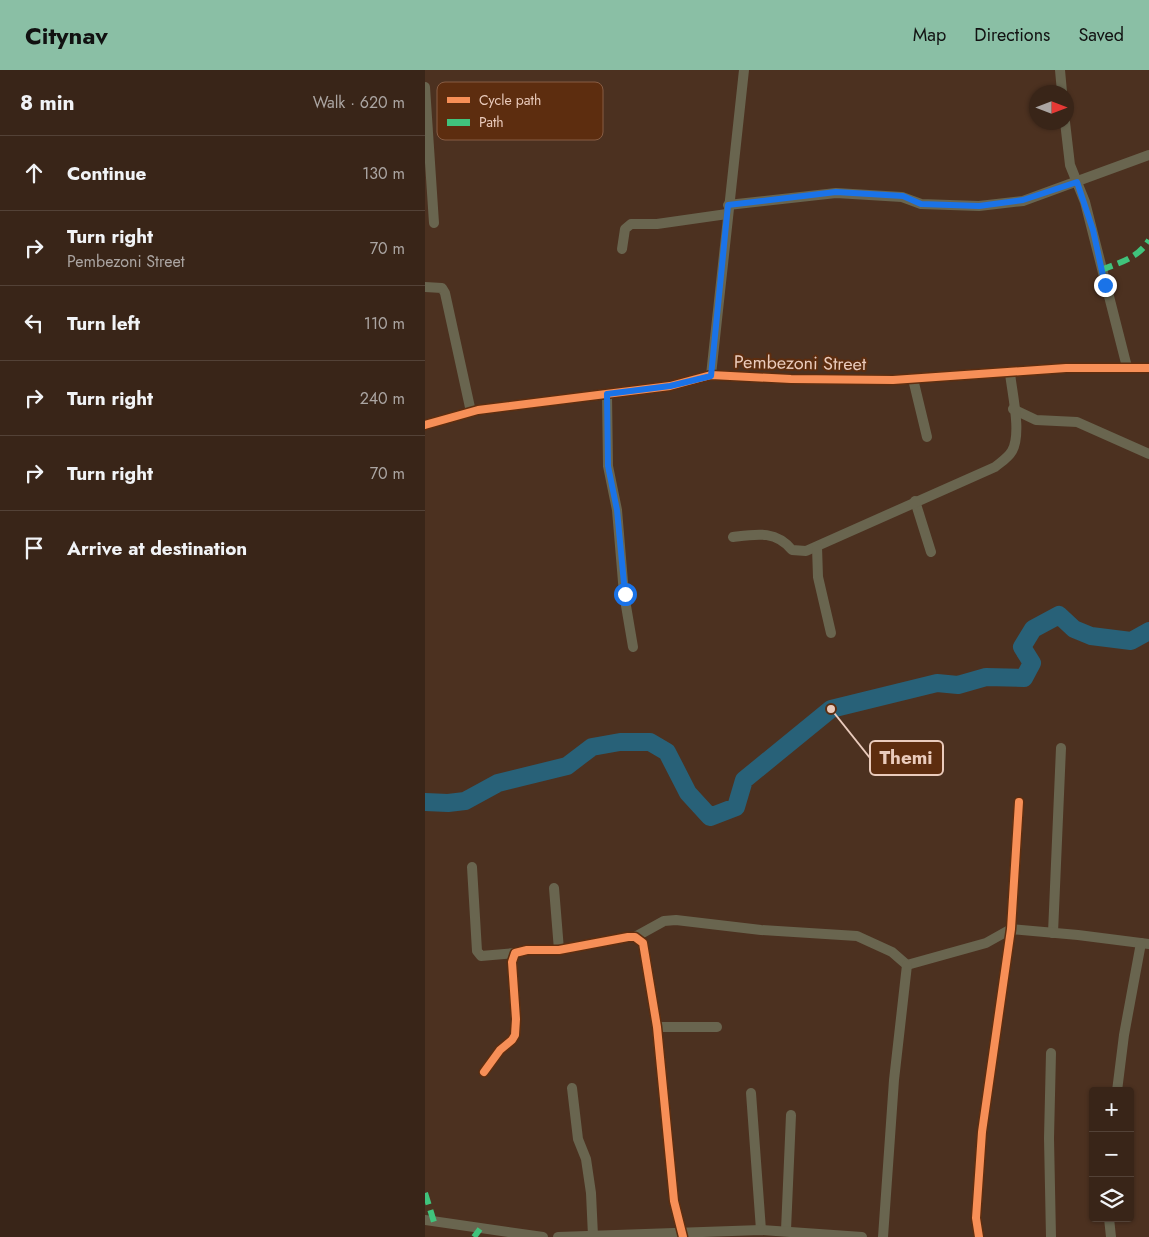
<!DOCTYPE html>
<html lang="en">
<head>
<meta charset="utf-8">
<style>
	:root { --surface:#392518; --page:#443125; --text:#f1f3f6; --muted:#aba5a2; --line:#534237; --accent:#8abfa5 }
	body { margin:0; font-family:Jost,sans-serif; background:var(--page); color:var(--text) }
	.controls { position:absolute; right:15px; bottom:15px; display:grid; overflow:hidden; border-radius:5px; box-shadow:0 1px 4px #0004 }
	.controls button { width:45px; height:45px; display:grid; place-items:center; padding:0; border:0; border-bottom:1px solid var(--line); background:var(--surface); color:var(--text); font:25px sans-serif }
	.compass { position:absolute; left:604px; top:15px; width:45px; height:45px; border-radius:50%; background:var(--surface); box-shadow:0 1px 4px #0004; rotate:90deg }
	.stop { position:absolute; width:15px; height:15px; margin:-11px; border:4px solid #1a73e8; border-radius:50%; background:#fff }
	.stop.end { background:#1a73e8; border-color:#fff; box-shadow:0 1px 5px #0008 }
	.list { margin:0; padding:0; list-style:none }
	h2 { display:flex; justify-content:space-between; align-items:center; height:65px; margin:0; padding:0 20px; font-size:21px }
	h2 small { font-size:16px; font-weight:400; color:var(--muted) }
	.list li { display:grid; grid-template-columns:32px 1fr auto; gap:15px; align-items:center; box-sizing:border-box; height:75px; padding:0 20px; border-top:1px solid var(--line) }
	.list b { display:block; font-size:19px; white-space:nowrap }
	.list p { margin:0; font-size:16px; white-space:nowrap; color:var(--muted) }
	.list em { font-size:16px; font-style:normal; color:var(--muted) }
	.icon { flex:none; width:28px; height:28px; fill:none; stroke:currentColor; stroke-width:2; stroke-linecap:round; stroke-linejoin:round }
	.map { position:relative; flex:none; width:724px; height:1167px; overflow:hidden }
	header { display:flex; align-items:center; gap:30px; box-sizing:border-box; height:70px; padding:0 25px; background:var(--accent); color:#111 }
	header strong { font-size:24px }
	nav { display:flex; gap:28px; margin-inline-start:auto; font-size:18px }
	main { display:flex }
	aside { flex:1; background:var(--surface) }
	.map>svg:first-child { display:block }
	.lines { fill:none; stroke-linecap:round; stroke-linejoin:round }
	.river { stroke:#286178; stroke-width:18 }
	.minor { stroke:#69654f; stroke-width:10 }
	.quiet { stroke:#40c37c; stroke-width:6; stroke-dasharray:12 6; stroke-linecap:butt }
	.cycleway-casing { stroke:#5d2d0f; stroke-width:11 }
	.cycleway { stroke:#f78f57; stroke-width:8 }
	.route { stroke:#1a73e8; stroke-width:6 }
	.labels { text-anchor:middle; stroke-width:4; stroke-linejoin:round; paint-order:stroke }
	.street-label { font-size:18px; fill:#eacbbc; stroke:#5d2d0f }
	.key { fill:#5d2d0f; stroke:#875c43; stroke-width:1 }
	.key-label { font-size:14px; fill:#eacbbc }
	.leader { fill:none; stroke:#eacbbc; stroke-width:2 }
	.callout-dot { fill:#eacbbc; stroke:#5d2d0f; stroke-width:2 }
	.callout { fill:#5d2d0f; stroke:#eacbbc; stroke-width:2 }
	.callout-label { font-size:19px; text-anchor:middle; font-weight:bold; fill:#eacbbc }
</style>
</head>
<body>
<header>
<strong>Citynav</strong>
<nav><a>Map</a><a>Directions</a><a>Saved</a></nav>
</header>
<main>
<aside>
<h2>8 min<small>Walk · 620 m</small></h2>
<ul class="list">
<li><svg class="icon" aria-label="ahead" viewBox="0 0 24 24"><path d="M12 20V5M6 11l6-6 6 6"/></svg><div><b>Continue</b></div><em>130 m</em></li>
<li><svg class="icon" aria-label="right" viewBox="0 0 24 24"><path d="M7 20v-9h11M14 6l5 5-5 5"/></svg><div><b>Turn right</b><p>Pembezoni Street</p></div><em>70 m</em></li>
<li><svg class="icon" aria-label="left" viewBox="0 0 24 24"><path d="M17 20v-9H6M10 6l-5 5 5 5"/></svg><div><b>Turn left</b></div><em>110 m</em></li>
<li><svg class="icon" aria-label="right" viewBox="0 0 24 24"><path d="M7 20v-9h11M14 6l5 5-5 5"/></svg><div><b>Turn right</b></div><em>240 m</em></li>
<li><svg class="icon" aria-label="right" viewBox="0 0 24 24"><path d="M7 20v-9h11M14 6l5 5-5 5"/></svg><div><b>Turn right</b></div><em>70 m</em></li>
<li><svg class="icon" aria-label="arrive" viewBox="0 0 24 24"><path d="M6 21V4h12l-3 4 3 4H6"/></svg><div><b>Arrive at destination</b></div></li>
</ul>
</aside>
<div class="map">
<svg width="724" height="1167" viewBox="0 0 724 1167">
	<rect width="100%" height="100%" fill="#4c3120"/>
	<g class="lines">
		<polyline class="river" points="0,732 23,733 40,731 73,713 142,696 167,677 195,672 225,672 242,682 263,723 285,747 311,737 319,710 406,639 512,613 533,615 561,607 599,608 607,593 597,577 608,559 634,545 649,559 666,566 706,571 724,561"/>
		<g class="minor">
			<polyline points="635,0 637,22"/>
			<polyline points="0,17 9,153"/>
			<polyline points="640,52 645,95 660,132 702,297"/>
			<polyline points="303,135 411,123 477,127 496,134 554,136 598,131 724,85"/>
			<polyline points="197,179 200,159 206,154 232,154 302,144"/>
			<polyline points="0,217 17,218 20,223 46,342"/>
			<polyline points="286,305 319,0"/>
			<polyline points="488,309 502,367"/>
			<polyline points="182,324 183,396 192,440 199,524 208,577"/>
			<polyline points="588,339 611,350 652,352 724,384"/>
			<polyline points="0,355 53,340 245,316 286,305 366,309 468,310 641,298 724,298"/>
			<polyline points="490,431 506,482"/>
			<path d="M308,467C331,464 351,460 367,480L381,481L570,397C576,392 583,388 587,381C597,364 587,323 585,303"/>
			<polyline points="392,477 393,507 406,563"/>
			<polyline points="47,797 52,881 56,886 90,883"/>
			<polyline points="129,818 134,880"/>
			<polyline points="628,863 636,678"/>
			<polyline points="210,867 239,851 251,850 336,860 432,866 467,882 482,895"/>
			<polyline points="482,895 561,873 586,859 653,865 724,874"/>
			<polyline points="232,957 292,957"/>
			<polyline points="626,983 624,1068 626,1167"/>
			<polyline points="59,1002 75,980 87,970 90,965 91,949 87,892 90,883 102,880 134,880 203,867 210,867 218,873 232,957 249,1131 258,1167"/>
			<polyline points="147,1018 153,1069 161,1089 166,1123 168,1166"/>
			<polyline points="692,1021 699,965 716,873"/>
			<polyline points="326,1023 336,1160"/>
			<polyline points="684,1148 686,1167"/>
			<polyline points="0,1150 118,1167"/>
			<polyline points="361,1160 366,1045"/>
			<polyline points="133,1167 336,1160 437,1167"/>
			<polyline points="458,1167 469,1010 482,895"/>
			<polyline points="554,1167 551,1148 557,1062 586,859 594,732"/>
		</g>
		<g class="quiet">
			<path d="M676,200C696,192 713,188 724,170"/>
			<polyline points="0,1123 9,1152"/>
			<polyline points="49,1167 55,1159"/>
		</g>
		<g class="cycleway-casing">
			<g id="cycleway">
				<polyline points="0,355 53,340 245,316 286,305 366,309 468,310 641,298 724,298"/>
				<polyline points="59,1002 75,980 87,970 90,965 91,949 87,892 90,883 102,880 134,880 203,867 210,867 218,873 232,957 249,1131 258,1167"/>
				<polyline points="554,1167 551,1148 557,1062 586,859 594,732"/>
			</g>
		</g>
		<use href="#cycleway" class="cycleway"/>
	</g>
	<g class="lines">
		<polyline class="route" points="200,524 192,440 183,396 182,324 245,316 286,306 303,135 411,122 478,126 496,134 554,136 598,130 652,112 668,160 680,215"/>
	</g>
	<g class="labels">
		<g class="street-label">
			<text transform="translate(375 293) rotate(1)" y="6">Pembezoni Street</text>
		</g>
	</g>
	<rect x="12" y="12" width="166" height="58" rx="8" class="key"/>
	<rect x="22" y="27" width="23" height="6" fill="#f78f57"/>
	<rect x="22" y="49" width="23" height="7" fill="#40c37c"/>
	<g class="key-label">
		<text x="54" y="35">Cycle path</text>
		<text x="54" y="57">Path</text>
	</g>
	<path class="leader" d="M406 639L445 688"/>
	<circle class="callout-dot" cx="406" cy="639" r="5"/>
	<rect class="callout" x="445" y="671" width="73" height="34" rx="5"/>
	<g class="callout-label">
		<text x="481" y="694">Themi</text>
	</g>
</svg>
<div class="controls">
<button>+</button>
<button>−</button>
<button><svg class="icon" aria-label="layers" viewBox="0 0 24 24"><path d="M12 4l9 5-9 5-9-5zM3 14l9 5 9-5"/></svg></button>
</div>
<svg class="compass" viewBox="-18 -18 36 36"><path d="M0-13l5 13h-10z" fill="#e53935"/><path d="M0 13l5-13h-10z" fill="#aba5a2"/></svg>
<div class="stop" style="left:200px;top:524px"></div>
<div class="stop end" style="left:680px;top:215px"></div>
</div>
</main>
</body>
</html>
